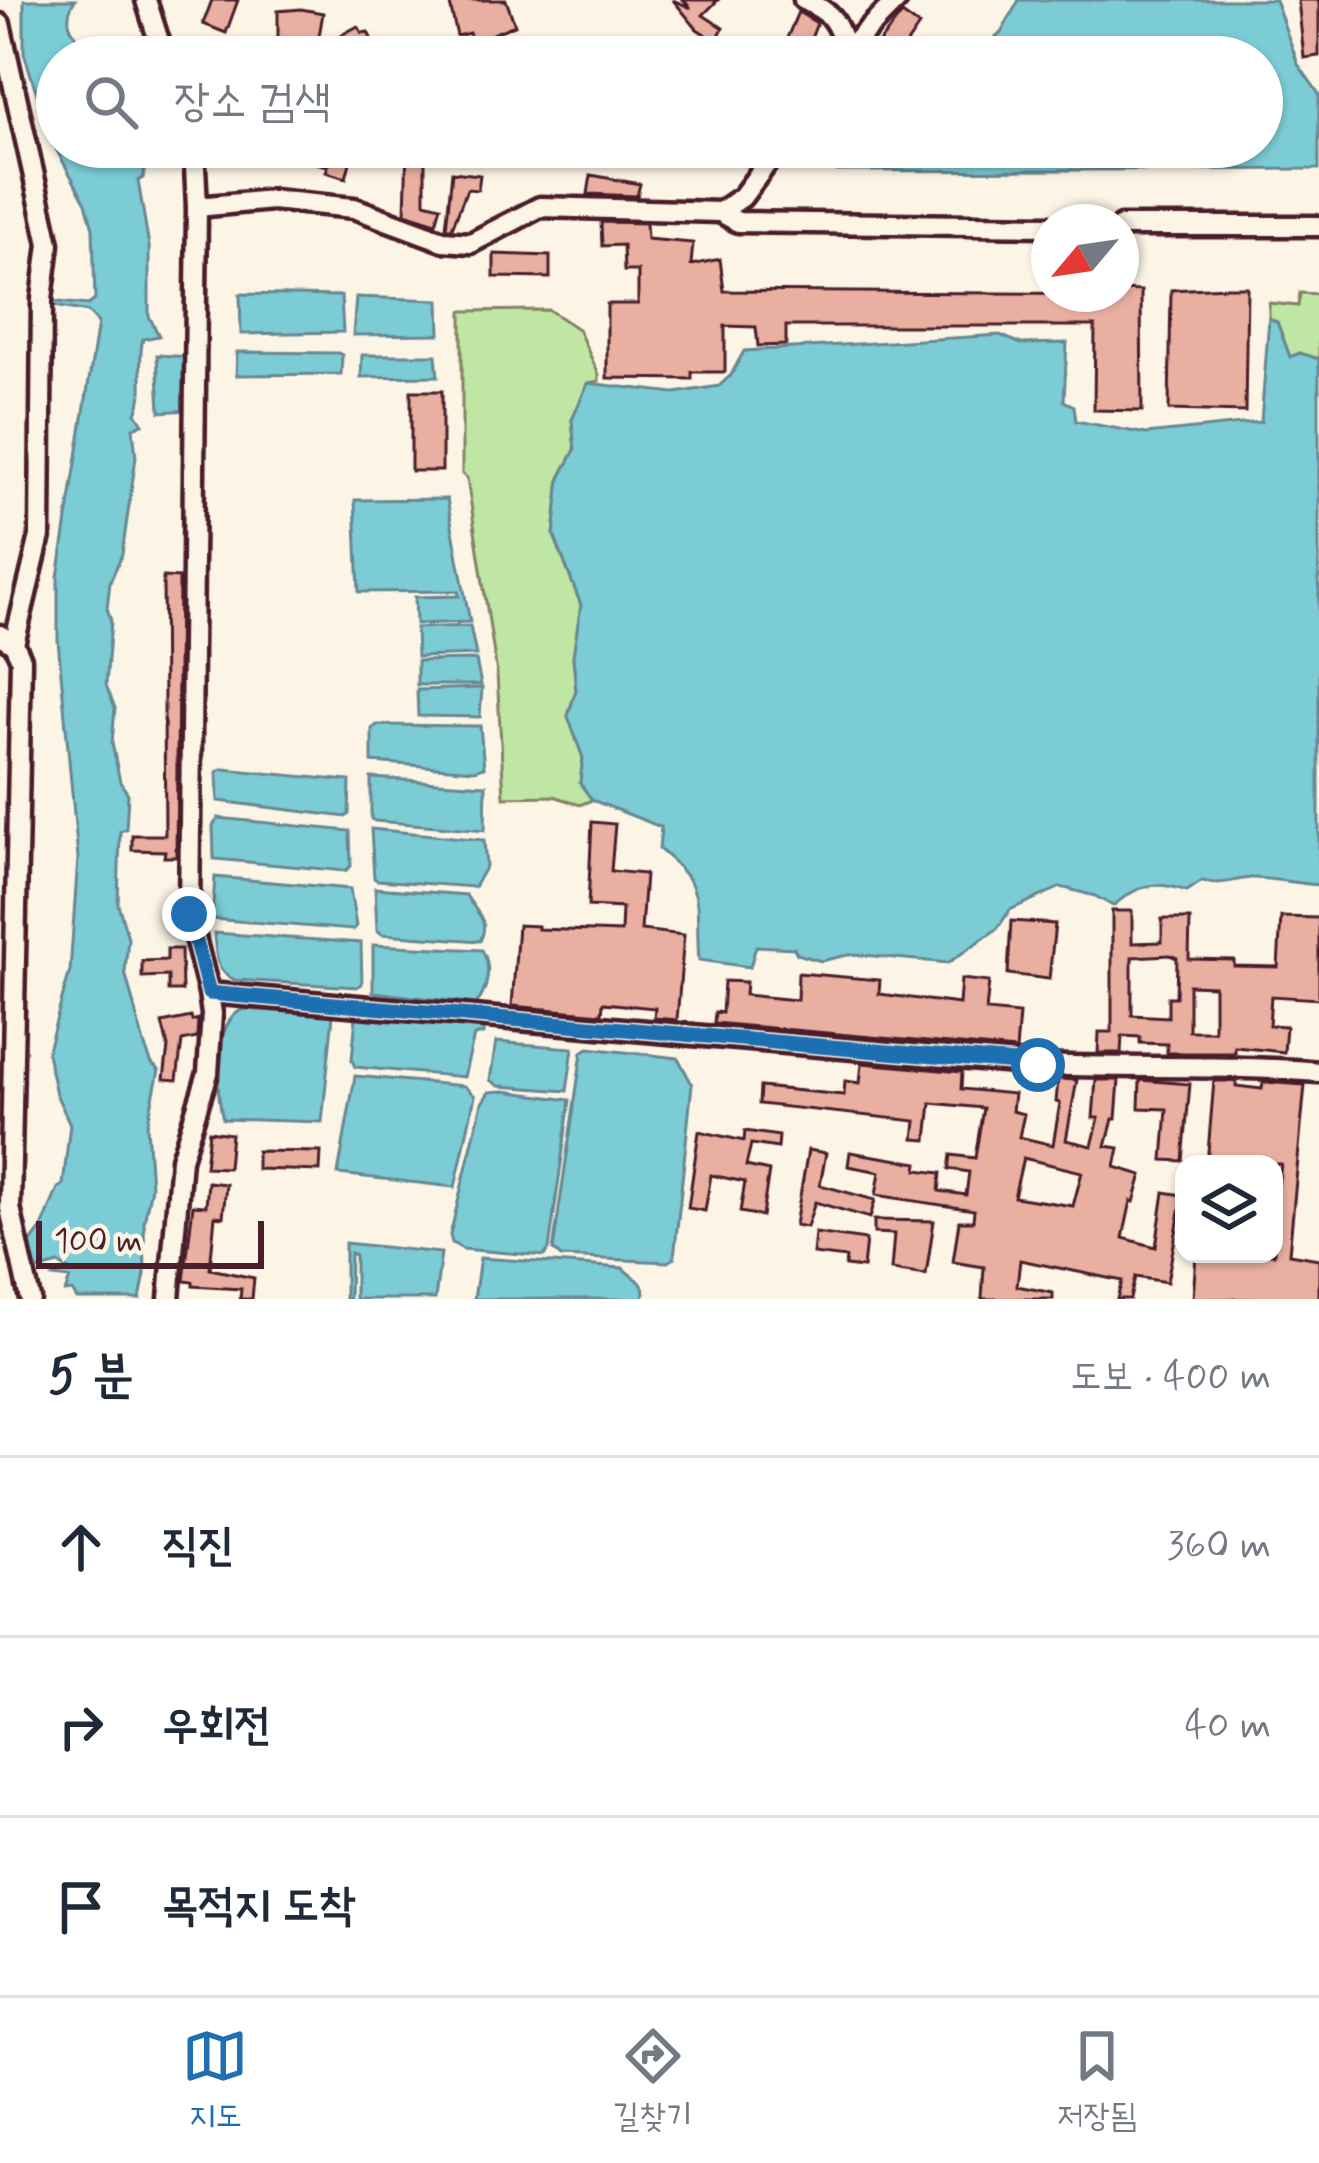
<!DOCTYPE html>
<html lang="ko">
<head>
<meta charset="utf-8">
<style>
	:root { --surface:#fff; --page:#f2f2f3; --text:#1f2937; --muted:#747a83; --line:#e0e1e3; --accent:#1f6fb2 }
	body { margin:0; font-family:Mynerve,"Poor Story",sans-serif; background:var(--page); color:var(--text) }
	.controls { position:absolute; right:36px; bottom:36px; display:grid; overflow:hidden; border-radius:24px; box-shadow:0 3px 9px #0004 }
	.controls button { width:108px; height:108px; display:grid; place-items:center; padding:0; border:0; border-bottom:3px solid var(--line); background:var(--surface); color:var(--text); font:60px sans-serif }
	.compass { position:absolute; left:1031px; top:204px; width:108px; height:108px; border-radius:50%; background:var(--surface); box-shadow:0 3px 9px #0004; rotate:241deg }
	.scale { position:absolute; left:36px; bottom:30px; width:228px; box-sizing:border-box; padding-left:12px; border:6px solid #4a1f2b; border-top:0; font-size:33px; line-height:42px; white-space:nowrap; color:#4a1f2b; -webkit-text-stroke:9px #fcf5e5; paint-order:stroke }
	.stop { position:absolute; width:36px; height:36px; margin:-27px; border:9px solid #1f6fb2; border-radius:50%; background:#fff }
	.stop.end { background:#1f6fb2; border-color:#fff; box-shadow:0 3px 12px #0008 }
	.list { margin:0; padding:0; list-style:none }
	h2 { display:flex; justify-content:space-between; align-items:center; height:156px; margin:0; padding:0 48px; font-size:51px }
	h2 small { font-size:39px; font-weight:400; color:var(--muted) }
	.list li { display:grid; grid-template-columns:78px 1fr auto; gap:36px; align-items:center; box-sizing:border-box; height:180px; padding:0 48px; border-top:3px solid var(--line) }
	.list b { display:block; font-size:45px; white-space:nowrap }
	.list em { font-size:39px; font-style:normal; color:var(--muted) }
	.icon { flex:none; width:66px; height:66px; fill:none; stroke:currentColor; stroke-width:2; stroke-linecap:round; stroke-linejoin:round }
	.map { position:relative; flex:none; width:1319px; height:1299px; overflow:hidden }
	.search { position:absolute; background:var(--surface); box-shadow:0 3px 9px #0004; left:36px; right:36px; top:36px; height:132px; display:flex; align-items:center; gap:30px; box-sizing:border-box; padding:0 42px; border-radius:66px; color:var(--muted); font-size:45px }
	.sheet { height:696px; background:var(--surface) }
	nav { display:flex; justify-content:space-around; align-items:center; box-sizing:border-box; height:168px; border-top:3px solid var(--line); background:var(--surface); font-size:33px; color:var(--muted) }
	nav a { display:grid; justify-items:center; gap:6px }
	nav .on { color:var(--accent) }
	.map>svg:first-child { display:block }
	.green { fill:#bfe6a2; stroke:#848266; stroke-width:3 }
	.water { fill:#7bccd6; stroke:#678792; stroke-width:3 }
	.building { fill:#e9b0a2; stroke:#4a1f2b; stroke-width:3; fill-rule:evenodd }
	.lines { fill:none; stroke-linecap:round; stroke-linejoin:round }
	.minor-casing { stroke:#4a1f2b; stroke-width:27 }
	.minor { stroke:#fcf5e5; stroke-width:18 }
	.route { stroke:#1f6fb2; stroke-width:15 }
</style>
</head>
<body>
<div class="map">
<svg width="1319" height="1299" viewBox="0 0 1319 1299">
	<rect width="100%" height="100%" fill="#fcf5e5"/>
	<filter id="ink" filterUnits="userSpaceOnUse"><feTurbulence type="fractalNoise" baseFrequency=".00833" numOctaves="2"/><feDisplacementMap in="SourceGraphic" scale="24" xChannelSelector="R" yChannelSelector="G"/><feConvolveMatrix kernelMatrix="1 2 1 2 8 2 1 2 1" color-interpolation-filters="sRGB"/></filter>
	<g filter="url(#ink)">
		<g class="green">
			<polygon points="1300,293 1319,294 1319,359 1300,353 1290,357 1277,322 1269,318 1269,303 1298,306"/>
			<polygon points="549,310 578,329 599,375 599,381 588,383 572,420 575,450 560,478 554,535 581,605 573,657 576,690 568,716 583,758 580,783 592,800 580,805 554,796 504,797 497,674 467,478 462,474 462,311"/>
		</g>
		<g class="water">
			<path d="M24,0H75C58,26 79,38 93,57H57V147H149L143,178L138,181L149,246V316L159,336L143,339C136,363 147,391 136,413L143,424L133,428L136,457L122,554L110,582L107,608L111,621L106,685L115,708L112,743L120,782L128,794L126,829L120,831L118,904L128,938L125,972L144,1044L152,1064L159,1070L147,1126L151,1187L144,1222L145,1274L140,1299H77L72,1291L65,1292L70,1279L54,1277L68,1269L59,1264L37,1270L29,1245L42,1228L58,1188L63,1185L70,1124L56,1094L47,1053L70,971L78,858L58,640V577L98,323L88,312L49,305V301L88,305L95,300L93,228L86,203L52,142L24,53Z"/>
			<polygon points="1019,0 1275,0 1298,64 1319,94 1319,169 838,171 849,147 1262,147 1262,57 973,57 1001,33"/>
			<polygon points="240,294 341,296 343,332 241,334"/>
			<polygon points="356,297 439,300 440,334 353,335"/>
			<path d="M1269,318L1277,322L1290,357L1300,353L1319,359V885C1300,884 1264,877 1250,878C1231,880 1222,886 1202,881L1187,891C1155,880 1139,884 1113,906L1095,896L1061,887L1010,910L997,929L948,963L852,954L821,961L797,954L794,948L756,946L750,967L699,960C694,900 709,890 659,849L661,827L592,800L580,783L583,758L568,716L576,690L573,656L581,605L554,535L560,478L575,450L572,420L588,383L675,393L719,386L731,375L744,351L1000,335L1021,344L1067,343L1064,401L1074,406L1076,421L1146,434L1261,422Z"/>
			<polygon points="237,352 338,353 342,355 341,374 236,375"/>
			<polygon points="157,355 190,357 186,376 187,410 160,412"/>
			<polygon points="362,355 436,355 438,376 361,377"/>
			<polygon points="447,499 470,622 416,624 415,597 459,596 458,591 359,592 355,500"/>
			<polygon points="470,626 476,655 417,657 416,628"/>
			<polygon points="476,660 481,685 417,685 417,661"/>
			<polygon points="482,688 480,717 418,716 417,690"/>
			<polygon points="377,725 480,726 484,767 475,770 372,762 372,729"/>
			<polygon points="223,769 350,781 349,814 346,817 218,801 217,772"/>
			<polygon points="371,778 486,785 485,830 375,821 371,819"/>
			<polygon points="218,818 350,831 351,866 345,871 214,859 213,826"/>
			<polygon points="371,829 484,840 486,866 474,887 377,880 374,878"/>
			<polygon points="215,877 350,889 356,926 353,930 212,919"/>
			<path d="M375,888L466,895C475,912 491,920 480,941L382,934L377,930Z"/>
			<path d="M214,933L361,943L362,984L357,987L235,980C214,971 216,953 214,933Z"/>
			<path d="M373,945L482,950C492,965 488,991 476,1004L373,992Z"/>
			<path d="M244,1009L333,1015L322,1122L223,1119C216,1091 211,1022 244,1009Z"/>
			<polygon points="356,1016 485,1025 483,1034 474,1036 464,1077 355,1067 352,1060"/>
			<polygon points="496,1042 573,1048 567,1091 499,1086 490,1080"/>
			<polygon points="588,1048 678,1058 692,1084 674,1258 668,1262 561,1257 553,1250 582,1052"/>
			<polygon points="355,1076 464,1086 475,1096 455,1187 338,1174"/>
			<polygon points="504,1091 570,1100 549,1249 544,1256 463,1249 452,1243 450,1235 482,1103 489,1092"/>
			<polygon points="345,1243 441,1253 435,1299 355,1299 355,1255 350,1253 349,1299 345,1299"/>
			<path d="M480,1258L623,1268C632,1279 648,1280 643,1299H474Z"/>
		</g>
		<g class="building">
			<polygon points="212,0 238,0 226,33 203,24"/>
			<polygon points="449,0 506,0 515,25 492,34 501,57 478,57 469,33 457,36"/>
			<polygon points="673,0 691,8 683,0 718,0 703,15 723,28 716,41 697,29"/>
			<polygon points="1298,0 1319,0 1319,56 1304,58"/>
			<polygon points="301,9 323,13 317,48 358,26 362,33 368,32 377,51 366,57 278,57 278,11"/>
			<polygon points="798,12 817,23 804,57 779,57"/>
			<polygon points="902,14 919,26 898,57 886,57 874,49"/>
			<polygon points="297,147 354,147 346,178 326,172 328,166 295,158"/>
			<polygon points="407,147 425,147 425,202 441,206 436,223 405,213"/>
			<polygon points="452,172 480,175 478,190 467,189 452,228 446,228"/>
			<polygon points="591,175 640,184 637,196 588,194"/>
			<polygon points="601,222 646,223 647,239 693,243 691,265 720,259 724,291 1121,294 1121,290 1141,291 1142,411 1094,410 1095,326 786,326 786,345 758,346 756,327 725,326 725,372 692,372 692,379 607,378 607,304 638,304 638,271 624,271 623,245 602,246"/>
			<polygon points="494,254 550,256 550,278 494,277"/>
			<polygon points="1226,287 1247,287 1245,412 1169,410 1171,290"/>
			<rect x="411" y="391" width="31" height="80"/>
			<polygon points="163,577 179,578 176,857 164,857 165,851 132,850 132,835 165,835"/>
			<polygon points="592,822 615,824 611,871 645,874 641,930 684,935 677,1020 654,1018 655,1008 603,1003 602,1014 512,1006 518,925 538,926 538,929 621,932 622,908 588,906"/>
			<path d="M1112,911H1132V943L1162,942V919H1190L1189,959L1234,960V966L1278,967L1281,917L1319,918V999L1271,996L1269,1025L1286,1026L1284,1052L1235,1047V1053H1167V1044L1140,1043V1037L1122,1036L1121,1053H1098L1099,1032H1112ZM1170,955L1177,958L1176,997H1168V1017L1132,1015V957ZM1189,985L1214,986V1031H1189Z"/>
			<polygon points="1011,921 1055,924 1049,979 1008,974"/>
			<polygon points="167,949 181,949 182,991 168,991 168,976 142,977 142,961 167,960"/>
			<polygon points="798,973 880,980 879,994 959,1004 961,979 989,982 986,1011 1019,1014 1016,1050 714,1023 715,1012 722,1013 724,981 746,982 745,995 797,1000"/>
			<polygon points="191,1017 192,1021 198,1019 197,1038 182,1041 177,1080 164,1079 168,1047 162,1023"/>
			<path d="M862,1063L962,1072L961,1089L1014,1094L1012,1111L1024,1114L1019,1137L1053,1145L1060,1103L1056,1102L1058,1079L1077,1080L1066,1140L1092,1146L1099,1118H1093L1096,1080H1119L1116,1119H1113L1106,1146L1119,1148L1115,1167L1142,1175L1134,1202L1131,1201L1123,1238L1156,1247L1164,1192L1183,1195L1167,1282L1135,1277L1130,1299H1117L1122,1281L1020,1260L1017,1286L1053,1293V1299H982L984,1267L953,1262L959,1221H973L974,1210L876,1195L880,1172L848,1166L850,1152L918,1163L917,1170L941,1173L939,1191L966,1195L969,1172L949,1169L951,1155L975,1158L983,1108L931,1103L927,1140L914,1139L916,1121L759,1104L760,1087L844,1095L845,1081L860,1083ZM1023,1158L1082,1172L1073,1206L1014,1197Z"/>
			<polygon points="1140,1080 1190,1084 1183,1161 1163,1160 1167,1109 1139,1108"/>
			<polygon points="1214,1081 1236,1081 1236,1086 1262,1089 1263,1082 1305,1085 1289,1254 1319,1259 1319,1299 1193,1299 1196,1254 1274,1254 1274,1217 1281,1164 1207,1164"/>
			<polygon points="209,1131 231,1134 228,1168 205,1167"/>
			<polygon points="699,1131 744,1141 745,1131 779,1136 778,1148 751,1144 746,1166 769,1171 762,1216 740,1212 745,1182 711,1175 705,1211 688,1208"/>
			<polygon points="808,1150 826,1153 820,1185 875,1200 870,1218 815,1202 807,1227 795,1225"/>
			<polygon points="257,1151 321,1152 320,1171 257,1169"/>
			<polygon points="208,1182 226,1184 223,1217 215,1216 210,1269 254,1278 252,1299 240,1299 241,1289 193,1286 193,1282 184,1281 193,1205 206,1206"/>
			<polygon points="874,1220 934,1221 926,1275 891,1270 894,1234 874,1233"/>
			<polygon points="815,1233 866,1240 863,1268 845,1266 846,1258 813,1254"/>
		</g>
		<g class="lines">
			<g class="minor-casing">
				<g id="minor">
					<polyline points="146,0 164,57"/>
					<path d="M804,0C831,12 837,20 845,48"/>
					<polyline points="0,24 49,244 42,299 40,536 14,644"/>
					<polyline points="840,57 897,0"/>
					<polyline points="194,147 197,207 189,914 209,993"/>
					<polyline points="197,207 272,200 354,208 443,241 471,243 540,207 720,212 742,197 779,147"/>
					<polyline points="720,212 738,222 1049,226"/>
					<polyline points="1121,226 1319,226"/>
					<polyline points="0,635 14,644 21,659 10,1208 30,1299"/>
					<path d="M169,1299L181,1159L208,1073L212,1014L209,993L1038,1065C1132,1069 1225,1064 1319,1072"/>
				</g>
			</g>
			<use href="#minor" class="minor"/>
		</g>
	</g>
	<g class="lines" filter="url(#ink)">
		<polyline class="route" points="189,914 209,993 1038,1065"/>
	</g>
</svg>
<div class="controls">
<button><svg class="icon" aria-label="layers" viewBox="0 0 24 24"><path d="M12 4l9 5-9 5-9-5zM3 14l9 5 9-5"/></svg></button>
</div>
<svg class="compass" viewBox="-18 -18 36 36"><path d="M0-13l5 13h-10z" fill="#e53935"/><path d="M0 13l5-13h-10z" fill="#747a83"/></svg>
<div class="scale">100 m</div>
<div class="stop" style="left:1038px;top:1065px"></div>
<div class="stop end" style="left:189px;top:914px"></div>
<div class="search"><svg class="icon" aria-label="search" viewBox="0 0 24 24"><circle cx="10" cy="10" r="6"/><path d="M15 15l6 6"/></svg>장소 검색</div>
</div>
<section class="sheet">
<h2>5 분<small>도보 · 400 m</small></h2>
<ul class="list">
<li><svg class="icon" aria-label="ahead" viewBox="0 0 24 24"><path d="M12 20V5M6 11l6-6 6 6"/></svg><div><b>직진</b></div><em>360 m</em></li>
<li><svg class="icon" aria-label="right" viewBox="0 0 24 24"><path d="M7 20v-9h11M14 6l5 5-5 5"/></svg><div><b>우회전</b></div><em>40 m</em></li>
<li><svg class="icon" aria-label="arrive" viewBox="0 0 24 24"><path d="M6 21V4h12l-3 4 3 4H6"/></svg><div><b>목적지 도착</b></div></li>
</ul>
</section>
<nav>
<a class="on"><svg class="icon" aria-label="map" viewBox="0 0 24 24"><path d="M3 6l6-2 6 2 6-2v14l-6 2-6-2-6 2zM9 4v14M15 6v14"/></svg>지도</a>
<a><svg class="icon" aria-label="directions" viewBox="0 0 24 24"><path d="M12 3l9 9-9 9-9-9zM9 14v-3h6M13 9l2 2-2 2"/></svg>길찾기</a>
<a><svg class="icon" aria-label="saved" viewBox="0 0 24 24"><path d="M7 4h10v16l-5-4-5 4z"/></svg>저장됨</a>
</nav>
</body>
</html>
